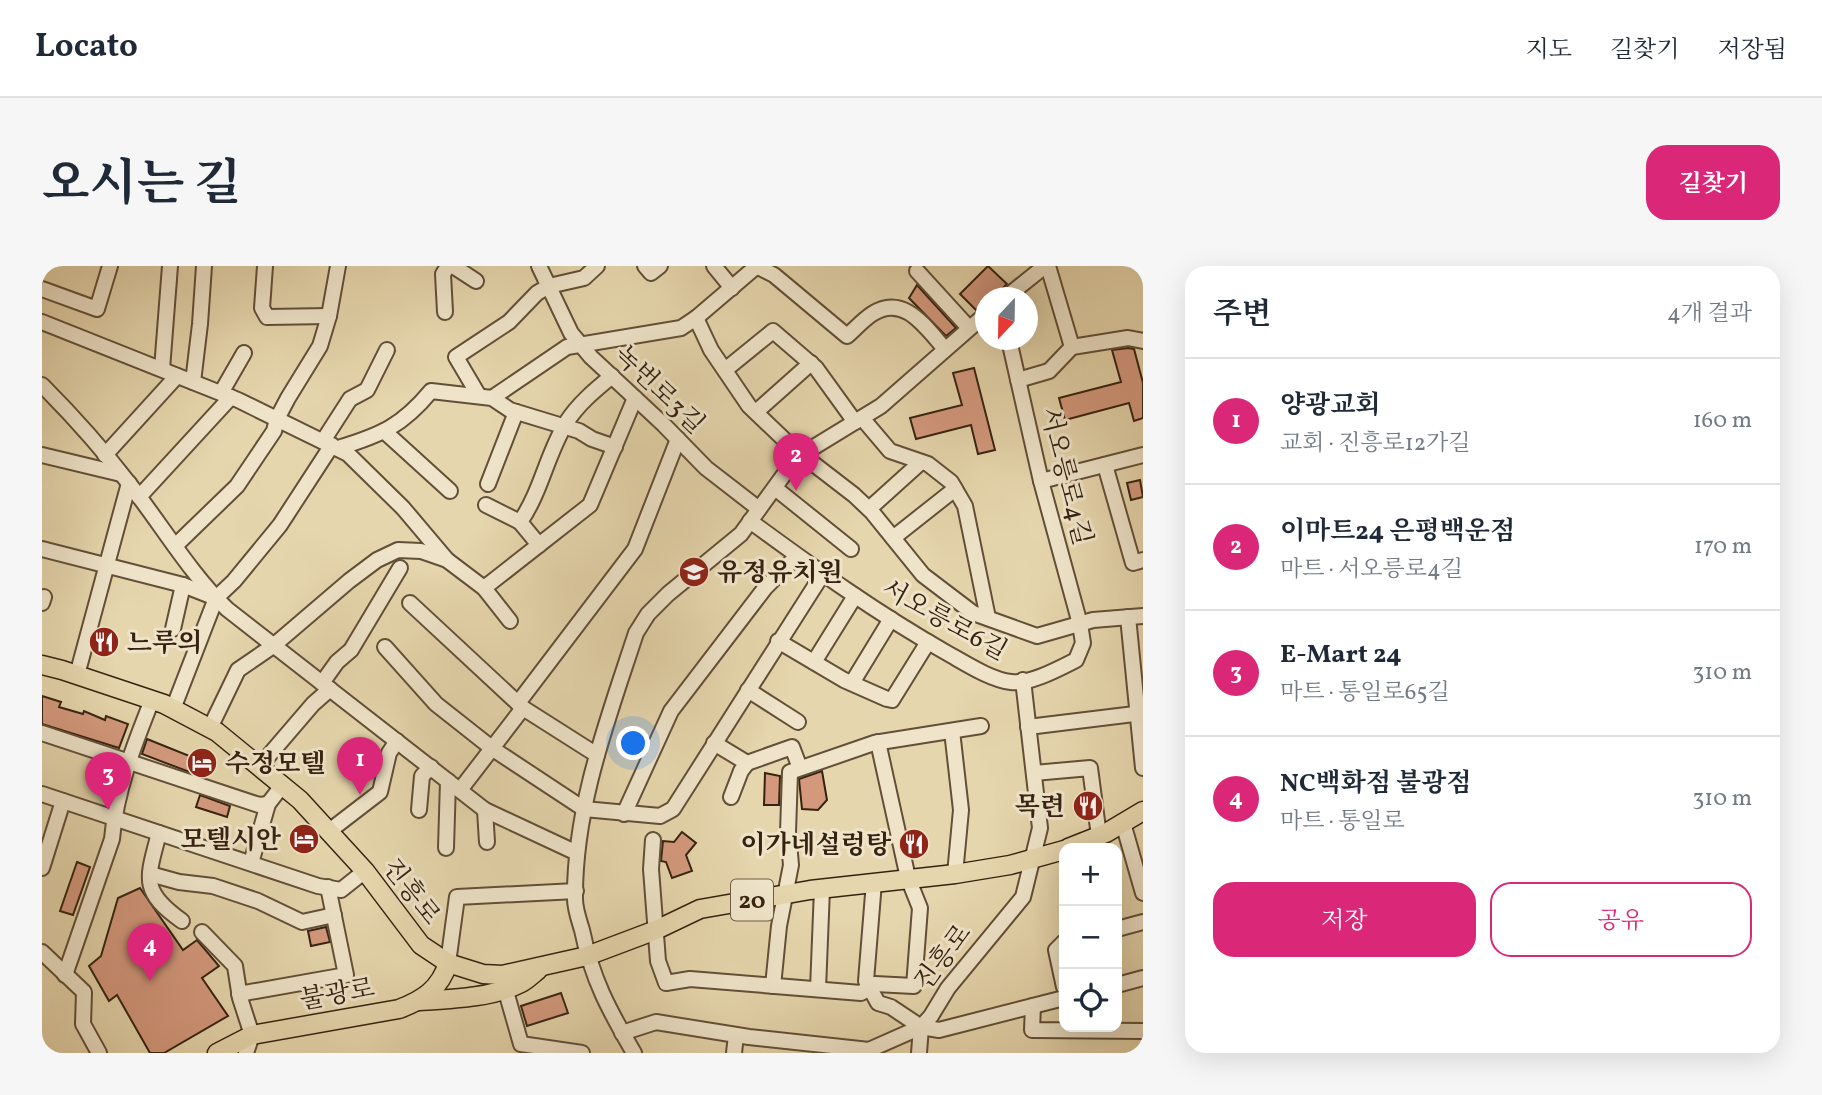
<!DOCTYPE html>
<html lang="ko">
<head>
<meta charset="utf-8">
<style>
	:root { --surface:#fff; --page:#f6f6f7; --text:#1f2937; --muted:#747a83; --line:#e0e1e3; --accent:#db2777 }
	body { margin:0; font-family:Vollkorn,"Noto Serif KR",serif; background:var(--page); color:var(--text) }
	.controls { position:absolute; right:21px; bottom:21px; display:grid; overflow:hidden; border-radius:14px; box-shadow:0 7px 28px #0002 }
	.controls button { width:63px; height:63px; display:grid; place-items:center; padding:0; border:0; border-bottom:2px solid var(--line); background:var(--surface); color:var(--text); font:35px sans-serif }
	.compass { position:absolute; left:933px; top:21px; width:63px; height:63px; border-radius:50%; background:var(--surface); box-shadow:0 7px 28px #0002; rotate:202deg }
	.you { position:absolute; left:592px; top:478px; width:24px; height:24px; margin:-18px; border:5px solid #fff; border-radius:50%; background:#1a73e8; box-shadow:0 0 0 10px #1a73e833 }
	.badge { display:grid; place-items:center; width:46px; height:46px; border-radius:50%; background:var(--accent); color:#fff; font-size:23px; font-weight:700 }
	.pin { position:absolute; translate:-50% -58px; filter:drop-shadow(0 2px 4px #0008) }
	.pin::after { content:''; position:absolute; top:37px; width:24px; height:21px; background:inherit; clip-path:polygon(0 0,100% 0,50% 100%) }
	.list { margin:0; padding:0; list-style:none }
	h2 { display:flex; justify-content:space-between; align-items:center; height:91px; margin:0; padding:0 28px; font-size:30px }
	h2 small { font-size:23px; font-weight:400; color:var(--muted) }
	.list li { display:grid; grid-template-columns:46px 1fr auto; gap:21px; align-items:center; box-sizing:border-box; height:126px; padding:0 28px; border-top:2px solid var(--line) }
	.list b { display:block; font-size:26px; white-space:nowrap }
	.list p { margin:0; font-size:23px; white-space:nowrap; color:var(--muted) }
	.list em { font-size:23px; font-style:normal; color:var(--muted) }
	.actions { display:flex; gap:14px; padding:21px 28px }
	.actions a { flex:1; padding:16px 0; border:2px solid var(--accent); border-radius:21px; text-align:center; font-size:24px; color:var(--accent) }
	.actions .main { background:var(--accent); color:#fff }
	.icon { flex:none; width:38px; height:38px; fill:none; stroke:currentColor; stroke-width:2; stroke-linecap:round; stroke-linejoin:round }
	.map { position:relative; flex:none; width:1101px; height:787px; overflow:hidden; border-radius:21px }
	header { display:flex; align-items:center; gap:42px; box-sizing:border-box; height:98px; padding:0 35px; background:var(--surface); border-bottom:2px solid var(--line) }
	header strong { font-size:33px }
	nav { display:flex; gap:38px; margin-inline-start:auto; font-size:24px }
	.intro { display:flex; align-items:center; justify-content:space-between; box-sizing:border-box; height:168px; padding:0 42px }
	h1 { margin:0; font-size:49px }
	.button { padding:18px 32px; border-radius:21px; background:var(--accent); color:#fff; font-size:24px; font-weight:700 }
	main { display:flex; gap:42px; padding:0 42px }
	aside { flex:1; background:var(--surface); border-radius:21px; box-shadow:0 7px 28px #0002 }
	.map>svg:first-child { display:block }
	.building { fill:#d4997d; stroke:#362211; stroke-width:2 }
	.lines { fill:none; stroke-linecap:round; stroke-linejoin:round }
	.minor-casing { stroke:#624f38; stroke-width:18 }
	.major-casing { stroke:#362211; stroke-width:21 }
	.minor { stroke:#efe4ca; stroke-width:14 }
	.major { stroke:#e6d6ad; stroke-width:18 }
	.labels { text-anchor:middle; stroke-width:6; stroke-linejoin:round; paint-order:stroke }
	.shield { fill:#efe4ca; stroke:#6e5c48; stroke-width:2 }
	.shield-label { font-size:24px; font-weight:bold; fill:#362211 }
	.street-label { font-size:26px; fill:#362211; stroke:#efe4ca }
	.poi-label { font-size:26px; font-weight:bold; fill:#362211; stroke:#efe4ca; text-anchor:start }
</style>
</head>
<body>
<header>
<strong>Locato</strong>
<nav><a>지도</a><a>길찾기</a><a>저장됨</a></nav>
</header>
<div class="intro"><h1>오시는 길</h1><a class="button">길찾기</a></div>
<main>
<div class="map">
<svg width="1101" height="787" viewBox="0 0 1101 787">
	<rect width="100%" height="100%" fill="#e6d6ad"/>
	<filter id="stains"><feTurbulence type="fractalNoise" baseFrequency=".00286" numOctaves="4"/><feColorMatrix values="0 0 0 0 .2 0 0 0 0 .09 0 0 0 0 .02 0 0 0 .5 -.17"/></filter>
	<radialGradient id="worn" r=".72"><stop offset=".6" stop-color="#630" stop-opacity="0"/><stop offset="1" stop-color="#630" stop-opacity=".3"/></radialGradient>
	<g class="building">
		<polygon points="946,0 965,18 951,32 943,32 943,39 934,44 918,28"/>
		<polygon points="875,19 914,62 904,70 867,32"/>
		<polygon points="1086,82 1092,83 1101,117 1101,152 1092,155 1087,137 1023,154 1017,132 1079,116 1070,84"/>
		<polygon points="932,102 953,184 936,188 929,159 874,173 868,152 920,139 911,107"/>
		<polygon points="1098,214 1101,231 1089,234 1085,217"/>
		<polygon points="0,430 19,436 17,441 41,448 42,445 63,454 64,450 86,458 77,482 0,458"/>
		<polygon points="105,473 155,493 150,507 100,488"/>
		<polygon points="780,505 785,534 776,544 760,543 757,513"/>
		<polygon points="723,507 738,510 737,539 722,539"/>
		<polygon points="158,529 188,540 185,551 154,541"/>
		<polygon points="640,566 654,577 644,589 650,605 630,612 624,596 619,595 621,575 632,576"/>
		<polygon points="35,596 48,601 31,649 18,645"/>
		<polygon points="98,622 141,684 155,674 177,700 160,712 186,750 122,787 108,787 75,729 67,735 47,700 59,690 76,632"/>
		<polygon points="284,661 288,676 269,680 266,665"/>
		<polygon points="519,727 526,747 485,760 479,740"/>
	</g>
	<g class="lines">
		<g class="minor-casing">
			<g id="minor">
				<polyline points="223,0 220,42 225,51 287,50"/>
				<polyline points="411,0 434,15"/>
				<polyline points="497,0 529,67 549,91 622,159 664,202 717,243"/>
				<polyline points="603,0 609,7 618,0"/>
				<polyline points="672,0 690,22"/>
				<path d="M714,0L732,9L805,70C813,63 821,54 830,48C862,27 884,62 903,83"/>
				<polyline points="1006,0 1030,81"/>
				<polyline points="875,5 927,62"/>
				<polyline points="0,23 55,43 68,0"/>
				<polyline points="963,32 1003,0"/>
				<polyline points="403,46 401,8 406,0"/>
				<polyline points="654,52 669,84 707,140 751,182 812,229 830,246 881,309 931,347 995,370 1051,354 1101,350"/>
				<polyline points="0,56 196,134 306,188 361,242 405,294"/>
				<polyline points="120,103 128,0"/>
				<polyline points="683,104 731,65 774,102 813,156"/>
				<polyline points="976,114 1007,105 1030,81 1086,72 1101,75"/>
				<polyline points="151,116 158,58 162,0"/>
				<path d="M0,119C32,151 62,185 89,220C121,261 148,307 185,343L443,544L535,587"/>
				<polyline points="179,127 202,87"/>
				<polyline points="437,130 414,91 467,56 495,27 507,20 542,12 555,0"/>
				<polyline points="450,132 525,81 639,62 654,52 715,0"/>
				<polyline points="714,146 769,97"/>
				<polyline points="820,152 848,185 886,198 909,216 923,240 946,352"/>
				<polyline points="342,165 408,225"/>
				<polyline points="281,175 308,133 325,124 345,84"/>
				<path d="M296,182C339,169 360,160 389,125L450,132L468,144L537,165L550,173L573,181"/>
				<polyline points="0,189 79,208"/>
				<polyline points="63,189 135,110"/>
				<polyline points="1063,199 1091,297 1101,294"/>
				<polyline points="999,215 1101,189"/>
				<polyline points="446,218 474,146"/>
				<polyline points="733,222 809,283"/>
				<polyline points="97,231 189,131"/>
				<path d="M444,239L478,256C499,226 505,188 524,157C536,138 553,124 570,110"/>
				<polyline points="827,243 879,196"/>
				<path d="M708,255C772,302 836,348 905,387C923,397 949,414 969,416C987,419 1018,402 1034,394L1041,377L1038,358L999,215L967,74"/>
				<polyline points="478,256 497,279"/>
				<polyline points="851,272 913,223"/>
				<polyline points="133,280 195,220 232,165 235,153 246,132 278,80 287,50 296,0"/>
				<polyline points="0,283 141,319 169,330"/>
				<polyline points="442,322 548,239 593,132"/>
				<polyline points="0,337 2,331"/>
				<polyline points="368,337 481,442 555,489"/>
				<polyline points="1086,351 1101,502"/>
				<polyline points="131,363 141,319"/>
				<polyline points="736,375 802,414 845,433 850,434 886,376"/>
				<polyline points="343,381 394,438 451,483 542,543 618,550 631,543 780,309"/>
				<polyline points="772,396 813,330"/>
				<polyline points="35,409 87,217"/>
				<polyline points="280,417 295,396 309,384 358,302"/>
				<polyline points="810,417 849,353"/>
				<polyline points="706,424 756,456"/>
				<polyline points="476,437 593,283 636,173"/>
				<polyline points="131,443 174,332 192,315 238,259 290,179"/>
				<polyline points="986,461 1101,447"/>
				<polyline points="168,462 196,404 231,380 307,315 335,294 356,284 379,285 405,294 442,322 468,355"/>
				<polyline points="910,465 919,544 913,608"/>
				<polyline points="0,467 217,539 226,538"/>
				<polyline points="672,477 705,497 750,481 758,502"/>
				<polyline points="217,501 271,438 288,423"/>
				<polyline points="992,507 1048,502 1057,570"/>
				<polyline points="418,524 481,442"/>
				<polyline points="0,528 276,620 299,624 323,605"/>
				<polyline points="689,531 699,505 705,497"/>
				<polyline points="377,544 380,510 389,501"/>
				<polyline points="443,544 445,576"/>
				<polyline points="582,548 629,445 723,322 755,290"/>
				<polyline points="1081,557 1101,627"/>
				<polyline points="286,566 338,526 347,487 355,475"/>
				<path d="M117,567C105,613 98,625 140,655"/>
				<polyline points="611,574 609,603 616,695 624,717 648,713 819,727 833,718 872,720 878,642 866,612 836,476"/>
				<polyline points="404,582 406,515"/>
				<polyline points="209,597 226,538 240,520"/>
				<polyline points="0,602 21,535"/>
				<polyline points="108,608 137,616 171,620 216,635 260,656 292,649"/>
				<polyline points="832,616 824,715 836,737 849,741 879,761 897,764 1022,732"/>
				<polyline points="1075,663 1101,656"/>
				<polyline points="160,666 193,700 198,732 210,769 204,787"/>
				<polyline points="1022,676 1014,684 1022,721"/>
				<polyline points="0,686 42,726 41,758 57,787"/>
				<polyline points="406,697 415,631 534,625"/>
				<path d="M23,709L70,573C74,525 92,479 110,434"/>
				<polyline points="1075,719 1101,712"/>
				<polyline points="731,720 737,660 749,599 746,566 748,506 832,477 939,460"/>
				<polyline points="463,722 479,778 540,787"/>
				<polyline points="776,723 780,623"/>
				<polyline points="197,728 304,709 286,621"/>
				<polyline points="991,740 990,764 1101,765"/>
				<polyline points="580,767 614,756 707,771 827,784 879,761 889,750 906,722 981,631 998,562 981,414"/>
				<path d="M592,787C567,744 550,713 540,664C537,654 533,643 533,633C532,541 566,453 594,367L606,348L626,328L699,268L754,192L839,140L944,48"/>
				<polyline points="692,787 694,769"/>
				<polyline points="877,787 879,761"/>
			</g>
		</g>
		<g class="major-casing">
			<g id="major">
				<polyline points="0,399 20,404 122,438 175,466 258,534 323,605 379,679 406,697 441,708 460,709 545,690 614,664 658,643 768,624 913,608 968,599 1022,584"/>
				<polyline points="1026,582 1064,567 1101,545"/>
				<path d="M377,735C409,733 450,732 479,717C485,714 491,708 496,704"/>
				<path d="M175,787L210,769L357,743C381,734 398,723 406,697"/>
			</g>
		</g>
		<use href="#minor" class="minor"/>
		<use href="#major" class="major"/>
	</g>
	<defs>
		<g id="school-disc" transform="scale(1.575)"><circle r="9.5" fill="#8f2418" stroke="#efe4ca"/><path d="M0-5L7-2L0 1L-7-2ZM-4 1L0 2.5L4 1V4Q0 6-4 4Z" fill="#fff"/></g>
		<g id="restaurant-disc" transform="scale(1.575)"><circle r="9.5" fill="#8f2418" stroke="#efe4ca"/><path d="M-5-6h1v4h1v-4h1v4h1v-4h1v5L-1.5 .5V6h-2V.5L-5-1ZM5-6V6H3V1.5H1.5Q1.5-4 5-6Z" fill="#fff"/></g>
		<g id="hotel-disc" transform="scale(1.575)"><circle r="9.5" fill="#8f2418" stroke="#efe4ca"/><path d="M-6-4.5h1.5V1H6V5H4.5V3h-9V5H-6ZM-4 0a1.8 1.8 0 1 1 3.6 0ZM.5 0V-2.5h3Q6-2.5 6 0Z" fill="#fff"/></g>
	</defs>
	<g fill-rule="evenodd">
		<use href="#school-disc" x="652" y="306"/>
		<use href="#restaurant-disc" x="62" y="376"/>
		<use href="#hotel-disc" x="160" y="497"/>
		<use href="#restaurant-disc" x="1046" y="540"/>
		<use href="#hotel-disc" x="262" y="573"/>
		<use href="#restaurant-disc" x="872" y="578"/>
	</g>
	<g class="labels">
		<rect class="shield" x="689" y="613.5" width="42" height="41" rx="5"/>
		<g class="shield-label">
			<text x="710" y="642">20</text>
		</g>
		<g class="street-label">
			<text transform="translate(618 123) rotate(44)" y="9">녹번로3길</text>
			<text transform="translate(1025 210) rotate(76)" y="9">서오릉로4길</text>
			<text transform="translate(903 353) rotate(29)" y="9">서오릉로6길</text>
			<text transform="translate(370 625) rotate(52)" y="9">진흥로</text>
			<text transform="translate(900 691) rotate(-53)" y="9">진흥로</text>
			<text transform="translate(295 727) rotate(-10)" y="9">불광로</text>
		</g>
		<g class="poi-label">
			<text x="675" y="315">유정유치원</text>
			<text x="85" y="385">느루의</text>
			<text x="183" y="506">수정모텔</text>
			<text x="1023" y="549" text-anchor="end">목련</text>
			<text x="239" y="582" text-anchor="end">모텔시안</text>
			<text x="849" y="587" text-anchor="end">이가네설렁탕</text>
		</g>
	</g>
	<rect width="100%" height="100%" filter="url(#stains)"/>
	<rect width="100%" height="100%" fill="url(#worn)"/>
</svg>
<div class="controls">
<button>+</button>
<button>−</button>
<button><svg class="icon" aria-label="locate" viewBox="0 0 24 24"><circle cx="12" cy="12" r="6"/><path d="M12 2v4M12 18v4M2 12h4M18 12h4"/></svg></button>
</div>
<svg class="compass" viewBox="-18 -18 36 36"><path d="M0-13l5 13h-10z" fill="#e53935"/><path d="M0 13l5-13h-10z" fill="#747a83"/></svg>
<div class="you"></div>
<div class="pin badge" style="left:318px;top:529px">1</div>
<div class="pin badge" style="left:754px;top:225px">2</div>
<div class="pin badge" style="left:66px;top:544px">3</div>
<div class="pin badge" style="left:108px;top:715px">4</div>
</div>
<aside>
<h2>주변<small>4개 결과</small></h2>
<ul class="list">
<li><span class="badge">1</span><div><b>양광교회</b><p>교회 · 진흥로12가길</p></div><em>160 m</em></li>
<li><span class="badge">2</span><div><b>이마트24 은평백운점</b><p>마트 · 서오릉로4길</p></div><em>170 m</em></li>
<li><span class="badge">3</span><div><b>E-Mart 24</b><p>마트 · 통일로65길</p></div><em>310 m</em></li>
<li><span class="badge">4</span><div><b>NC백화점 불광점</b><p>마트 · 통일로</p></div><em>310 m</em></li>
</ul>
<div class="actions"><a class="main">저장</a><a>공유</a></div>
</aside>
</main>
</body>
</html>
